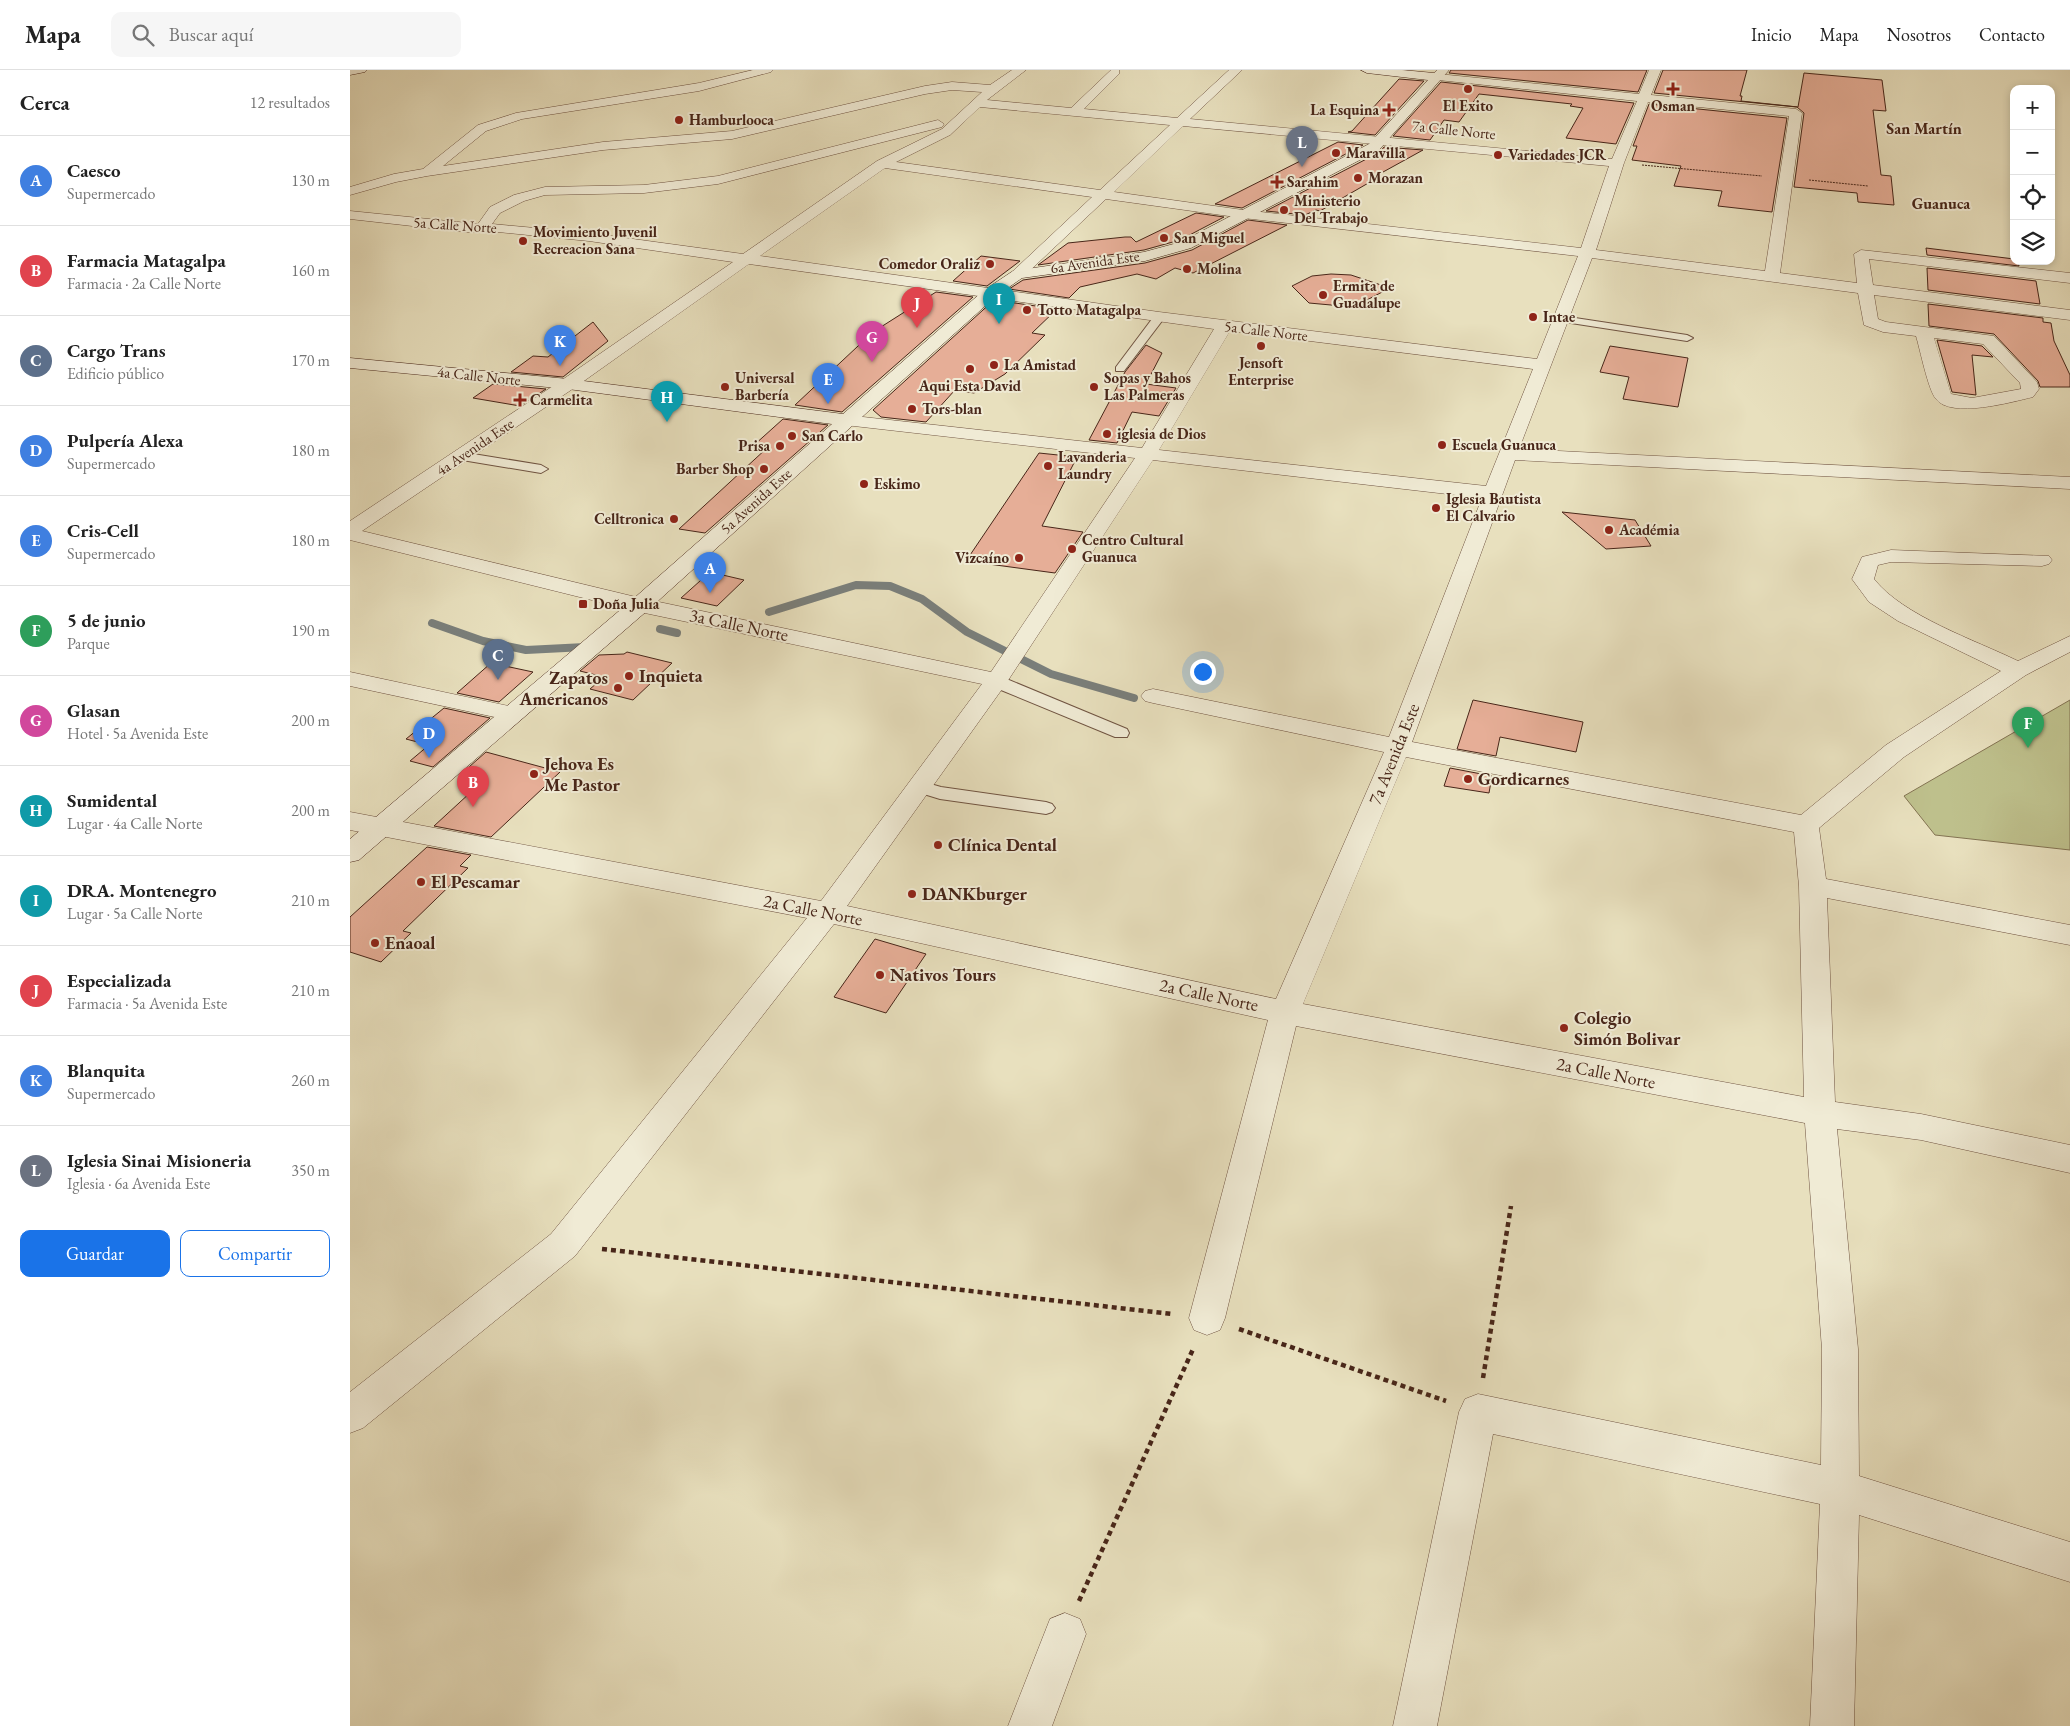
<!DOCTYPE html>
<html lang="es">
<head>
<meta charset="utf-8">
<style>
	:root { --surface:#fff; --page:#f6f6f6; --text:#222; --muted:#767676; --line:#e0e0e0; --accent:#1a73e8 }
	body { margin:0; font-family:"EB Garamond",serif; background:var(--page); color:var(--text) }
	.controls { position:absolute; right:15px; top:15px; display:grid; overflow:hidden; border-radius:10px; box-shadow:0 2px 8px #0003 }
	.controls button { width:45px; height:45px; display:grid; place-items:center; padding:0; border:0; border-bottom:1px solid var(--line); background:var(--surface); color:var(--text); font:25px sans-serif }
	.you { position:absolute; left:852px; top:601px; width:18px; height:18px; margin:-12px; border:4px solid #fff; border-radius:50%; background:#1a73e8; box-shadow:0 0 0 8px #1a73e833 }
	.badge { display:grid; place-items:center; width:32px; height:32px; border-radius:50%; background:var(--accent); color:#fff; font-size:16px; font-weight:700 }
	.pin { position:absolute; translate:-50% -41px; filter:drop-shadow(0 1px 2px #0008) }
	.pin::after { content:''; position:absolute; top:26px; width:18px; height:15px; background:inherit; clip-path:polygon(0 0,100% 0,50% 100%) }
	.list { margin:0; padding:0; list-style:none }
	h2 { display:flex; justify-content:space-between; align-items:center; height:65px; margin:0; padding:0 20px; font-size:21px }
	h2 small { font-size:16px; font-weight:400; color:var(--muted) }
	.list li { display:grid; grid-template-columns:32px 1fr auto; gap:15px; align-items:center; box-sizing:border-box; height:90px; padding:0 20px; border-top:1px solid var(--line) }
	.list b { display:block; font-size:19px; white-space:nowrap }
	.list p { margin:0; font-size:16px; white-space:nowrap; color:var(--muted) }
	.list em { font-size:16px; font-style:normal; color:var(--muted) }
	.actions { display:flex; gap:10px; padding:15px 20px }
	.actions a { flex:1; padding:11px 0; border:1px solid var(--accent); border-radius:10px; text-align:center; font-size:18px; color:var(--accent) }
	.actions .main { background:var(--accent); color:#fff }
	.icon { flex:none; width:28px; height:28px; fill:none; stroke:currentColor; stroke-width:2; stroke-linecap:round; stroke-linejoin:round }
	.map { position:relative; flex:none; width:1720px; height:1656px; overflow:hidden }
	header { display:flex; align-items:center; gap:30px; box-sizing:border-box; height:70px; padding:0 25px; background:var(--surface); border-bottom:1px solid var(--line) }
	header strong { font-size:24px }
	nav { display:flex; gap:28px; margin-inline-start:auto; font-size:18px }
	.search { width:350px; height:45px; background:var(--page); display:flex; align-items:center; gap:12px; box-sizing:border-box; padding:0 18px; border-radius:10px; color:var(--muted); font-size:19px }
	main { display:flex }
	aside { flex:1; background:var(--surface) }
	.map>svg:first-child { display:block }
	.green { fill:#bec08c; stroke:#837352 }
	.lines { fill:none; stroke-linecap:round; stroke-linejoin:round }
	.stream { stroke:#7a7f7b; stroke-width:8 }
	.building { fill:#e6ae97; stroke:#482619 }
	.lane-casing { stroke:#705442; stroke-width:2 }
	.street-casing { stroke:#705442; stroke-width:1 }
	.secondary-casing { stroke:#482619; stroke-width:1 }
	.path-far1 { stroke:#482619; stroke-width:1; stroke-dasharray:2 1; stroke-linecap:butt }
	.path { stroke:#482619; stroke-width:4.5; stroke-dasharray:5 4; stroke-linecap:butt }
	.lane { fill:#f0ebd5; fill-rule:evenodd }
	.street { fill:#f0ebd5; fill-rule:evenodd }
	.secondary { fill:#f0ebd5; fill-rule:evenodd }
	.poi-dot { fill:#8f2418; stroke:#f0ebd5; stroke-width:2 }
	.labels { text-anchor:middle; stroke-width:4; stroke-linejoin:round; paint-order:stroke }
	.far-poi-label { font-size:15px; font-weight:bold; fill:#482619; stroke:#f0ebd5; text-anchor:start }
	.far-street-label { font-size:15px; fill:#482619; stroke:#f0ebd5 }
	.far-neighbourhood-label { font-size:16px; font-weight:bold; fill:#482619; stroke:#f0ebd5 }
	.street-label { font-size:18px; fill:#482619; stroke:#f0ebd5 }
	.poi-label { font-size:18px; font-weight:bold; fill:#482619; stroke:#f0ebd5; text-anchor:start }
</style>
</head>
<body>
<header>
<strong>Mapa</strong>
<div class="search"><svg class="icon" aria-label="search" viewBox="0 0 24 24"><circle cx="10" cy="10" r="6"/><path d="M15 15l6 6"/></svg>Buscar aquí</div>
<nav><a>Inicio</a><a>Mapa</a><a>Nosotros</a><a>Contacto</a></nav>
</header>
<main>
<aside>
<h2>Cerca<small>12 resultados</small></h2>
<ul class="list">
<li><span class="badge" style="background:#3f7fe0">A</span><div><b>Caesco</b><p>Supermercado</p></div><em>130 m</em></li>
<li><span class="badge" style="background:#e0444e">B</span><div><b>Farmacia Matagalpa</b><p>Farmacia · 2a Calle Norte</p></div><em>160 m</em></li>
<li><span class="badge" style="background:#5c6f8a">C</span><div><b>Cargo Trans</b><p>Edificio público</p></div><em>170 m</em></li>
<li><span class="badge" style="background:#3f7fe0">D</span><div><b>Pulpería Alexa</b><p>Supermercado</p></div><em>180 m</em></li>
<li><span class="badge" style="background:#3f7fe0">E</span><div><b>Cris-Cell</b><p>Supermercado</p></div><em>180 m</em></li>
<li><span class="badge" style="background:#2e9e5b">F</span><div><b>5 de junio</b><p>Parque</p></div><em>190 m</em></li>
<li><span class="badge" style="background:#d1479c">G</span><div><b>Glasan</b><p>Hotel · 5a Avenida Este</p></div><em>200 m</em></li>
<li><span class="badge" style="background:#0f9aa8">H</span><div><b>Sumidental</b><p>Lugar · 4a Calle Norte</p></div><em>200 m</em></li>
<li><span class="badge" style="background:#0f9aa8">I</span><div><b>DRA. Montenegro</b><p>Lugar · 5a Calle Norte</p></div><em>210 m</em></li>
<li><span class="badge" style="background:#e0444e">J</span><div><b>Especializada</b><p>Farmacia · 5a Avenida Este</p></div><em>210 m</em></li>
<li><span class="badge" style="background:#3f7fe0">K</span><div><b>Blanquita</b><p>Supermercado</p></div><em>260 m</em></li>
<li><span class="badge" style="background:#6b7280">L</span><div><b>Iglesia Sinai Misioneria</b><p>Iglesia · 6a Avenida Este</p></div><em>350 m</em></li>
</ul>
<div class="actions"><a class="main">Guardar</a><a>Compartir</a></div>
</aside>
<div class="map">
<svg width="1720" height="1656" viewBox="0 0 1720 1656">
	<rect width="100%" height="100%" fill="#e8e0be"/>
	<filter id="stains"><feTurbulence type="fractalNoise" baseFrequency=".004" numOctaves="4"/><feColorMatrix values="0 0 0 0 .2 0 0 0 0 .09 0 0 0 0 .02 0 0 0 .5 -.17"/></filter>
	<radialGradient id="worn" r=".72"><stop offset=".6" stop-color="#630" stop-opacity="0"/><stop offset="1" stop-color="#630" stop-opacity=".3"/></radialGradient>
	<polygon class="green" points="1720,630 1720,780 1585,765 1554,726"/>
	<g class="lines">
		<g class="stream">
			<polyline points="419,542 506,515 540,516 572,529 617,562 701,604 784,628"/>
			<polyline points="82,553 133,571 176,580 235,577"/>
			<polyline points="310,559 327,563"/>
		</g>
	</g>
	<g class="building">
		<polygon points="1101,0 1297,0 1288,22 1099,3"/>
		<polygon points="1313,0 1397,0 1390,26 1392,26 1391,31 1448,37 1454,3 1532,10 1536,41 1523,40 1531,105 1541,106 1544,135 1508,132 1507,123 1444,117 1454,43 1447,37 1304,23"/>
		<polygon points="1049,9 1074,11 1025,65 998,62 1002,61"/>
		<polygon points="1091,12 1284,33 1266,74 1216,68 1233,38 1220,36 1222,34 1129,24 1109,52 1094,50 1080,70 1043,66"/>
		<polygon points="1299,34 1437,48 1422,142 1368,136 1372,121 1324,116 1331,96 1282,90 1287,76 1283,76"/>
		<polygon points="988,72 1013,75 892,138 865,134"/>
		<polygon points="1034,77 1073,80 1024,107 1027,108 970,141 966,140 955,145 916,141 1030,82"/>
		<polygon points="846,143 874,147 830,170 794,180 688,195 718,173 775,167 781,167 786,172"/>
		<polygon points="898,150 937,155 843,203 825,198 806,209 787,204 730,217 719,228 659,219 673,210 795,193 842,180"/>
		<polygon points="1576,178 1664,189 1664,191 1668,191 1669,196 1577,185"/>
		<polygon points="631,186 670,191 637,216 603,211"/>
		<polygon points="1577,198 1686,211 1690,234 1578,220"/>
		<polygon points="981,204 1001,205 1040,218 1011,233 992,236 959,233 942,216 962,206"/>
		<polygon points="586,222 623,227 492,342 445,335 523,262"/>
		<polygon points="644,230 707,239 682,263 695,265 655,304 624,323 605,320 576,352 531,347 523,340"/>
		<polygon points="1578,234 1693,248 1693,252 1701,253 1704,271 1720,305 1720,317 1690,317 1688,311 1644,264 1579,256"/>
		<polygon points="243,252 258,271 213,307 161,302 183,286 198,287"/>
		<polygon points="1587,270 1632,276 1643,287 1622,285 1626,325 1602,322"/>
		<polygon points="796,275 812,283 796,314 826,318 809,346 782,342 767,373 739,370 775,302"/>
		<polygon points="1260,276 1338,288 1328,337 1273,329 1279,307 1250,302"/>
		<polygon points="143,314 196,319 170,336 123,328"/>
		<polygon points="433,349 478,355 355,463 329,459 417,378 403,376"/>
		<polygon points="689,383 727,387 692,456 733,462 705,503 616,491"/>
		<polygon points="1212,442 1285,450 1301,476 1256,479"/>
		<polygon points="360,502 394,510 367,536 331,528"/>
		<polygon points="277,582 322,593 283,630 240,619 254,607 230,601 249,585 274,584"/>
		<polygon points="141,593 183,602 149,632 107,623"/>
		<polygon points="1123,630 1233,652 1226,682 1150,667 1146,686 1107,679"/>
		<polygon points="94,638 140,648 83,697 60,691 79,675 56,669"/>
		<polygon points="136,682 210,702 141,767 84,756 134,710 111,704"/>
		<polygon points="1100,698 1142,706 1139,723 1094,716"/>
		<polygon points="77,777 121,785 110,796 118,798 53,861 61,863 31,892 0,882 0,847"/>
		<polygon points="525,869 576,884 536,943 484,927"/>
	</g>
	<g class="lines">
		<g class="lane-casing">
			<g id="lane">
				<polygon points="809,244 815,247 774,301 766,301 766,297 805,245"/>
				<polygon points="1212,246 1337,265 1343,268 1337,271 1208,251 1206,249"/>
				<polygon points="111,382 191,395 198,399 191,403 106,389 105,386 106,383"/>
				<polygon points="647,605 777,659 779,663 777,667 765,667 651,620 639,610"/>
				<polygon points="570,711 591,717 696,732 702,734 705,738 702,742 696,744 590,729 564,721 561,717 564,713"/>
			</g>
		</g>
		<g class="street-casing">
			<g id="street">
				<path d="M403,0H423L421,2L349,21L172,49L136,61L93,96L253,72L382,61L575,16L602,12L640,15L662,0H676L637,30L721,38L761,0H769V4L734,39L827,48L879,0H892L840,49L1262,89L1287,31L1088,10L1082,7L1088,4L1289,24L1299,0H1311L1301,25L1446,39L1452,43L1430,203L1507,213L1504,184L1511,180L1720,203V213L1519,189L1523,215L1720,240V250L1524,225L1528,249L1536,252L1644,266L1687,312L1689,319L1683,327C1662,332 1601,349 1586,329C1578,320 1570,279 1566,266L1533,262L1514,255L1508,223L1242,188L1169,379L1720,407V419L1165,390L1062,672L1451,745L1536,675L1651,601L1548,551L1519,532L1502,509L1512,487L1541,480L1699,486L1702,490L1699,494L1692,496L1541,492L1528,495L1524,509C1553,546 1625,570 1668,591L1720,566V582L1676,605L1554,687L1469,758L1476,809L1720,855V875L1477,828L1485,1032L1571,1044L1720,1075V1103L1571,1070L1487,1059L1508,1279L1509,1406L1720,1472V1512L1509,1445L1504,1656H1460L1470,1434L1143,1364L1087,1656H1043L1109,1342L1115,1329L1128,1324L1471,1395L1472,1279L1455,1053L946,956L875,1248L870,1260L857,1265L844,1260L839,1248L918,950L484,854L225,1186L13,1358L0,1363V1322L201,1164L457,848L0,760V742L471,831L632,614L290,542L0,470V451L212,310L383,192L239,171L148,162H116L0,149V141L128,154L140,137L164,125L195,117L294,115L368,106L588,50L594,54L592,57L368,114L294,123L195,125L174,131L150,143L142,154L239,163L393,184L527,91L592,59L632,22L602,20L575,24L382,69L253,80L77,106L46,112L0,125V117L44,104L73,99L128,55L166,43L349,13ZM1298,32L1439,46L1415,201L1246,180L1274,93ZM630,37L820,55L750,120L546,92L600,65ZM833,56L1259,96L1231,178L893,140L764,122ZM535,98L742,127L663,201L660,204L663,207H673L756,129L893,148L1228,186L1187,289L809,242L410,186ZM399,194L864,259L792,378L495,345L489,346L486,350L489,354L495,355L785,388L641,602L290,528L12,461L224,318ZM880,261L1183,299L1136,416L809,380ZM1584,268L1633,274L1670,313L1671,319L1622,328L1601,324ZM803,390L1132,428L1039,667L803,619L795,621L791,626L795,631L803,633L1034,682L926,929L497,836L655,615ZM1056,687L1444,762L1449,816L1454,1027L953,934Z"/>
				<polygon points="0,602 163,637 171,639 175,644 171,649 163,651 0,616"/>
				<polygon points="715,1543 730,1549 736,1564 702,1656 658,1656 700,1549"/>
			</g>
		</g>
		<g class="secondary-casing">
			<g id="secondary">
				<polygon points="0,0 17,0 15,2 0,5"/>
				<polygon points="1011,0 1052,0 1084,3 1087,0 1099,0 1029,80 841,178 795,191 672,208 645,227 298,540 9,790 0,792 0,769 282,530 482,354 218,319 0,298 0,288 218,309 493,344 633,221 663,201 794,182 831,172 1019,74 1078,10 1017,3"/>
			</g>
		</g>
		<g class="path-far1">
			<polyline points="1292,95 1412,106"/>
			<polyline points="1459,110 1518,116"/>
		</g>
		<g class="path">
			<polyline points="252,1179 822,1244"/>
			<polyline points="889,1259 1096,1331"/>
			<polyline points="1133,1308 1161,1136"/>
			<polyline points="729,1531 844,1277"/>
		</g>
		<use href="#lane" class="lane"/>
		<use href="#street" class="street"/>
		<use href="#secondary" class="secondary"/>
	</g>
	<g class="poi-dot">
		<circle cx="1118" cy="19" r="5"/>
		<path d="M1320.5 11.5h5v5h5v5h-5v5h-5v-5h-5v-5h5z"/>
		<path d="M1036.5 32.5h5v5h5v5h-5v5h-5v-5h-5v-5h5z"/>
		<circle cx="329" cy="50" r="5"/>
		<circle cx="986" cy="83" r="5"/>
		<circle cx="1148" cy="85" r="5"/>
		<circle cx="1008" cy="108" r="5"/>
		<path d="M924.5 104.5h5v5h5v5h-5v5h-5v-5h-5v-5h5z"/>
		<circle cx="934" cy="140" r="5"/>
		<circle cx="814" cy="168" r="5"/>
		<circle cx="173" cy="171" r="5"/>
		<circle cx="640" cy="194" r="5"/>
		<circle cx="837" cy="199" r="5"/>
		<circle cx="973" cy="225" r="5"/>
		<circle cx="677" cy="240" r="5"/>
		<circle cx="1183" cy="247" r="5"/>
		<circle cx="911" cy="276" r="5"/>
		<circle cx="644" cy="295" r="5"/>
		<circle cx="620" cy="299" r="5"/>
		<circle cx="375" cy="317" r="5"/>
		<circle cx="744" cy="317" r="5"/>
		<path d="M167.5 322.5h5v5h5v5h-5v5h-5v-5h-5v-5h5z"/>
		<circle cx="562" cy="339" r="5"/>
		<circle cx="757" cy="364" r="5"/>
		<circle cx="442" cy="366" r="5"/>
		<circle cx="1092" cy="375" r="5"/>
		<circle cx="430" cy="376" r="5"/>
		<circle cx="698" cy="396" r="5"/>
		<circle cx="414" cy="399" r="5"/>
		<circle cx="514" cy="414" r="5"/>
		<circle cx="1086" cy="438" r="5"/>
		<circle cx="324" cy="449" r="5"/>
		<circle cx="1259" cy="460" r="5"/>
		<circle cx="722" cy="479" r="5"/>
		<circle cx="669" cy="488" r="5"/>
		<rect x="228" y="529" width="10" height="10" rx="2.5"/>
		<circle cx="279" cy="606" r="5"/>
		<circle cx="268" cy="618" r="5"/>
		<circle cx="184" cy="704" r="5"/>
		<circle cx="1118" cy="709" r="5"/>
		<circle cx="588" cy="775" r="5"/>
		<circle cx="71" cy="812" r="5"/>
		<circle cx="562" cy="824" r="5"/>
		<circle cx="25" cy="873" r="5"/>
		<circle cx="530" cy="905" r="5"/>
		<circle cx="1214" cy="958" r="5"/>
	</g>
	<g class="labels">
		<g class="far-poi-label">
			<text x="1118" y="41" text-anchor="middle">El Exito</text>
			<text x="1323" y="41" text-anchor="middle">Osman</text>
			<text x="1029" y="45" text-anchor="end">La Esquina</text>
			<text x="339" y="55">Hamburlooca</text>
			<text x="996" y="88">Maravilla</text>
			<text x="1158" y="90">Variedades JCR</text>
			<text x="1018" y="113">Morazan</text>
			<text x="937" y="117">Sarahim</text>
			<text x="944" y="136">Ministerio<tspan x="944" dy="17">Del Trabajo</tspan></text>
			<text x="183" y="167">Movimiento Juvenil<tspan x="183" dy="17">Recreacion Sana</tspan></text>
			<text x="824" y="173">San Miguel</text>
			<text x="630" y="199" text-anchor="end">Comedor Oraliz</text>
			<text x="847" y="204">Molina</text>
			<text x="983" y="221">Ermita de<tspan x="983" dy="17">Guadalupe</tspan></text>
			<text x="687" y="245">Totto Matagalpa</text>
			<text x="1193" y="252">Intae</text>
			<text x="911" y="298" text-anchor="middle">Jensoft<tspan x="911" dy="17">Enterprise</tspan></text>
			<text x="654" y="300">La Amistad</text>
			<text x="385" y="313">Universal<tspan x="385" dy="17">Barbería</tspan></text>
			<text x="754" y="313">Sopas y Bahos<tspan x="754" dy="17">Las Palmeras</tspan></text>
			<text x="620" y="321" text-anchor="middle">Aqui Esta David</text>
			<text x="180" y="335">Carmelita</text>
			<text x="572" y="344">Tors-blan</text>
			<text x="767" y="369">iglesia de Dios</text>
			<text x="452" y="371">San Carlo</text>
			<text x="1102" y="380">Escuela Guanuca</text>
			<text x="420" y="381" text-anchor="end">Prisa</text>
			<text x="708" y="392">Lavanderia<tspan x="708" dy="17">Laundry</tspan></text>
			<text x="404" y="404" text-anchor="end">Barber Shop</text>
			<text x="524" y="419">Eskimo</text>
			<text x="1096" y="434">Iglesia Bautista<tspan x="1096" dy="17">El Calvario</tspan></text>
			<text x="314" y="454" text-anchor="end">Celltronica</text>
			<text x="1269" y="465">Académia</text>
			<text x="732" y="475">Centro Cultural<tspan x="732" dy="17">Guanuca</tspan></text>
			<text x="659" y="493" text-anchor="end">Vizcaíno</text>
			<text x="243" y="539">Doña Julia</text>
		</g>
		<g class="far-street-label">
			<text transform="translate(1104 60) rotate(6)" y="5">7a Calle Norte</text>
			<text transform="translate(105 155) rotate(4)" y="5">5a Calle Norte</text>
			<text transform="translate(745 192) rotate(-8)" y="5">6a Avenida Este</text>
			<text transform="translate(916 261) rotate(7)" y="5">5a Calle Norte</text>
			<text transform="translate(129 306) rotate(6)" y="5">4a Calle Norte</text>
			<text transform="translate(125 377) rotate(-34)" y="5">4a Avenida Este</text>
			<text transform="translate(406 431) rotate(-42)" y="5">5a Avenida Este</text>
		</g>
		<g class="far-neighbourhood-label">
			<text x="1574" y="64">San Martín</text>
			<text x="1591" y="139">Guanuca</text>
		</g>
		<g class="street-label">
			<text transform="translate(389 555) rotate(12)" y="6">3a Calle Norte</text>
			<text transform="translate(1044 684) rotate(-68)" y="6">7a Avenida Este</text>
			<text transform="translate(463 840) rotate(11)" y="6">2a Calle Norte</text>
			<text transform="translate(859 925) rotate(12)" y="6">2a Calle Norte</text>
			<text transform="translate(1256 1003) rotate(11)" y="6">2a Calle Norte</text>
		</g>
		<g class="poi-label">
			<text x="289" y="612">Inquieta</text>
			<text x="258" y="614" text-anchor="end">Zapatos<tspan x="258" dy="21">Americanos</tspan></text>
			<text x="194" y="700">Jehova Es<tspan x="194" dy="21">Me Pastor</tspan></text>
			<text x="1128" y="715">Gordicarnes</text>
			<text x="598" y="781">Clínica Dental</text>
			<text x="81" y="818">El Pescamar</text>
			<text x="572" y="830">DANKburger</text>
			<text x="35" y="879">Enaoal</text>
			<text x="540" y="911">Nativos Tours</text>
			<text x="1224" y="954">Colegio<tspan x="1224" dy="21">Simón Bolivar</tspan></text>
		</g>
	</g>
	<rect width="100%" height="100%" filter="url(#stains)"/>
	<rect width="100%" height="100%" fill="url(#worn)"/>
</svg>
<div class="controls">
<button>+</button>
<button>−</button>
<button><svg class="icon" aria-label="locate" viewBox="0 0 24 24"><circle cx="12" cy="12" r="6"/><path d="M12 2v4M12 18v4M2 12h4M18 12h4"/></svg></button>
<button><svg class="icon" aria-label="layers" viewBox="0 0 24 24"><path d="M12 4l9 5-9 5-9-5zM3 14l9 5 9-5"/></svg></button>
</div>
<div class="you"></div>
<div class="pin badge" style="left:360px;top:523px;background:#3f7fe0">A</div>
<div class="pin badge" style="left:123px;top:737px;background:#e0444e">B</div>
<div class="pin badge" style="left:148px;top:610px;background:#5c6f8a">C</div>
<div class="pin badge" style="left:79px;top:688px;background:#3f7fe0">D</div>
<div class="pin badge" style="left:478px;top:334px;background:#3f7fe0">E</div>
<div class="pin badge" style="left:1678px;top:678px;background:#2e9e5b">F</div>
<div class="pin badge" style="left:522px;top:292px;background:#d1479c">G</div>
<div class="pin badge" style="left:317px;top:352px;background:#0f9aa8">H</div>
<div class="pin badge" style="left:649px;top:254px;background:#0f9aa8">I</div>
<div class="pin badge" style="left:567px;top:258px;background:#e0444e">J</div>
<div class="pin badge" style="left:210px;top:296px;background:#3f7fe0">K</div>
<div class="pin badge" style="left:952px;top:97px;background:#6b7280">L</div>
</div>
</main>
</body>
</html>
